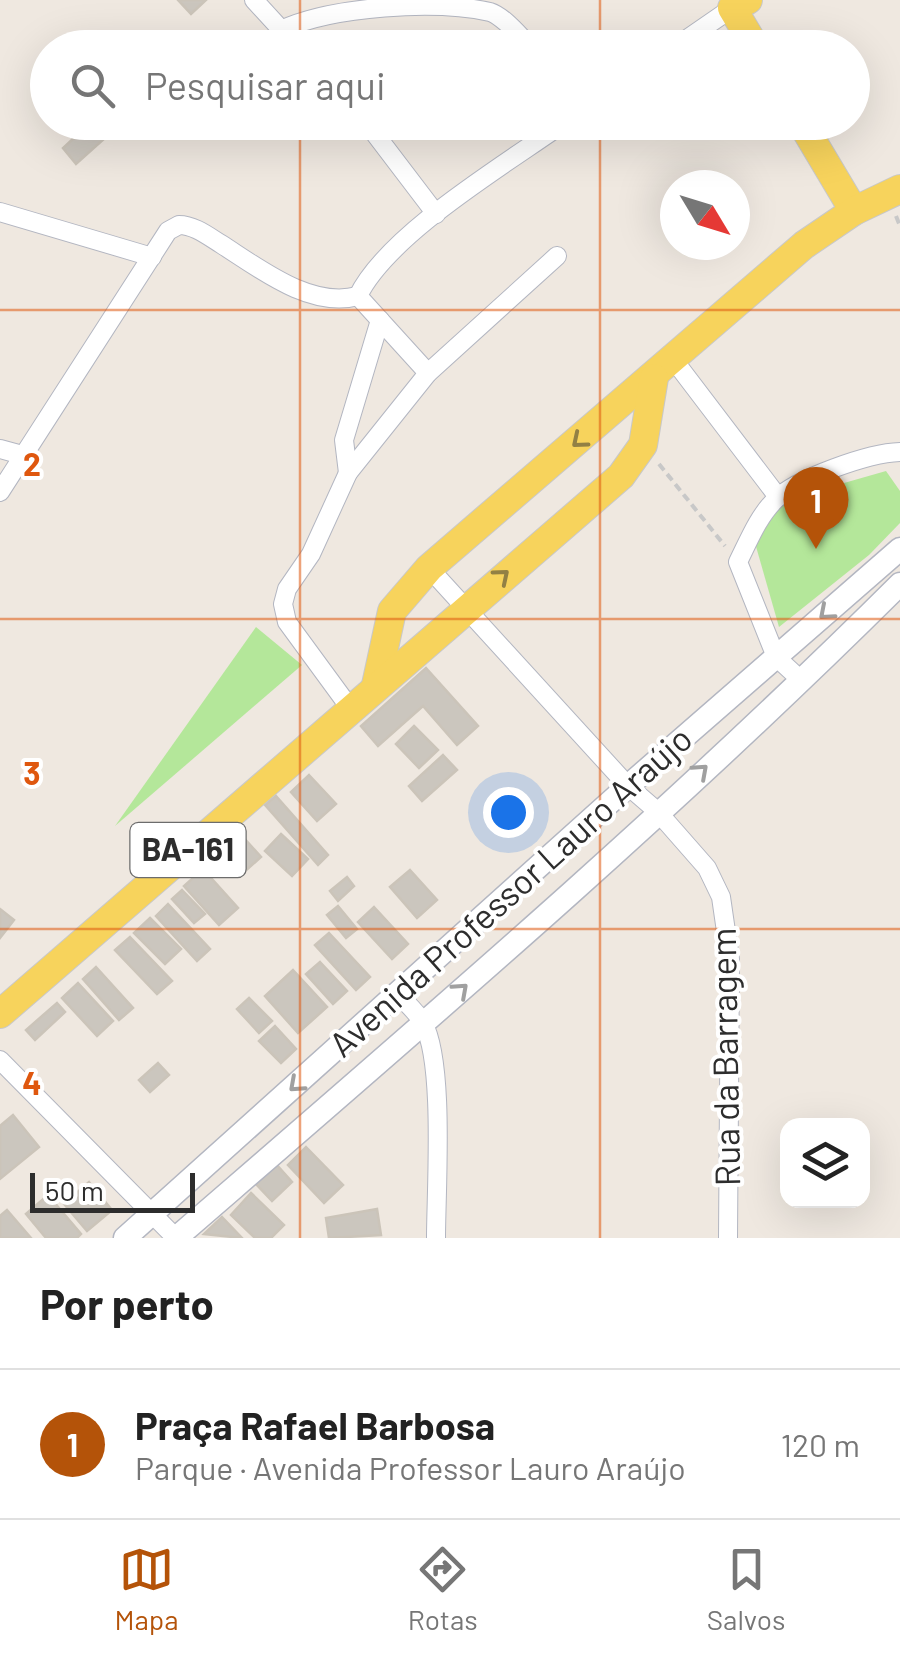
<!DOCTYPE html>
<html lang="pt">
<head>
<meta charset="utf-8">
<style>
	:root { --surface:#fff; --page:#f6f6f6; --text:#222; --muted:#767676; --line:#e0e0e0; --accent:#b45309 }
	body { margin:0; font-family:Barlow,sans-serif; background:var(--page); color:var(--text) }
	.controls { position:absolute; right:30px; bottom:30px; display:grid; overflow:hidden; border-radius:20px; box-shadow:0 10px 40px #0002 }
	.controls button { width:90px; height:90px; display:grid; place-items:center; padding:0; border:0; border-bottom:2px solid var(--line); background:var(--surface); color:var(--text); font:50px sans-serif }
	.compass { position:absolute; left:660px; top:170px; width:90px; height:90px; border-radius:50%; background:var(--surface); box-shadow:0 10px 40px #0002; rotate:128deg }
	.scale { position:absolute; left:30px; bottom:25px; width:165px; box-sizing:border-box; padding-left:10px; border:5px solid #2d2d2d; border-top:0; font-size:28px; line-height:35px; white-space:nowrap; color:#2d2d2d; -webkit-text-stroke:8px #fff; paint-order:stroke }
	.you { position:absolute; left:508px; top:812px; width:35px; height:35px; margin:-25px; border:8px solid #fff; border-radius:50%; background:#1a73e8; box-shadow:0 0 0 15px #1a73e833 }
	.badge { display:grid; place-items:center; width:65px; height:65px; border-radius:50%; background:var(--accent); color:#fff; font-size:32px; font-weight:700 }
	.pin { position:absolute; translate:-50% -82px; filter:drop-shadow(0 2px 5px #0008) }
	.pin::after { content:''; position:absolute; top:52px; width:35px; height:30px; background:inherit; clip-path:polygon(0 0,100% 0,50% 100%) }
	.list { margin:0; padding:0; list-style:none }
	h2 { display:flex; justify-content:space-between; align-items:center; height:130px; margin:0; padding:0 40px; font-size:42px }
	h2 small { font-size:32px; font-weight:400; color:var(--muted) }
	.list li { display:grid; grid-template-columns:65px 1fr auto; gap:30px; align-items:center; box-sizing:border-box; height:150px; padding:0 40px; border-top:2px solid var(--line) }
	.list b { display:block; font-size:38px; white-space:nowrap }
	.list p { margin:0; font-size:32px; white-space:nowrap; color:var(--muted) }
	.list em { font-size:32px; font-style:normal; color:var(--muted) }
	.icon { flex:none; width:55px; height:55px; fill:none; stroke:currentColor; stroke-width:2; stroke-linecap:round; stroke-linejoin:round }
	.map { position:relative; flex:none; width:900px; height:1238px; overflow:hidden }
	.search { position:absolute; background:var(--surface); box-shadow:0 10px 40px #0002; left:30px; right:30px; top:30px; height:110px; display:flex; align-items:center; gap:25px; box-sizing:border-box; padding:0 35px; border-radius:55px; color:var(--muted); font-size:38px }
	.sheet { height:280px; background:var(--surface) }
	nav { display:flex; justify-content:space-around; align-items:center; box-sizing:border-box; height:140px; border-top:2px solid var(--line); background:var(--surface); font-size:28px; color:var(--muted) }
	nav a { display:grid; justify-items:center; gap:5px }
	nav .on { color:var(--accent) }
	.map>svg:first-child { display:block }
	.green { fill:#b4e79a }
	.building { fill:#cbc6be; stroke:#cbc4b9; stroke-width:2.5 }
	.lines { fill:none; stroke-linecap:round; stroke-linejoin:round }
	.minor-casing { stroke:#b3b6c1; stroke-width:20 }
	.tertiary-casing { stroke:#b3b6c1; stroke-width:25 }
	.primary-casing { stroke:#c8c8c8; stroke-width:30 }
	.path { stroke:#c8c8c8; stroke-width:4; stroke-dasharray:8 5; stroke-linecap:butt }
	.minor { stroke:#fff; stroke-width:18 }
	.tertiary { stroke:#fff; stroke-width:22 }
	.primary { stroke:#f7d35c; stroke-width:28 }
	.oneway { stroke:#928044 }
	.oneway2 { stroke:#a0a0a0 }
	.grid { fill:none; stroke:#df570e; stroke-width:2.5; stroke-opacity:0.55 }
	.labels { text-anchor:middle; stroke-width:8; stroke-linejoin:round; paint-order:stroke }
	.shield { fill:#fff; stroke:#6c6c6c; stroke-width:2.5 }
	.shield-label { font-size:32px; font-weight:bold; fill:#2d2d2d }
	.street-label { font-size:35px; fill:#2d2d2d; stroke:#fff }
	.grid-label { font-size:32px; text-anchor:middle; font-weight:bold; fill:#df570e; stroke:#fff; stroke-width:8; stroke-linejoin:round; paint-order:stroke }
</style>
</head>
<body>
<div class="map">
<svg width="900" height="1238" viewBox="0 0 900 1238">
	<rect width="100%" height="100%" fill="#efe8e0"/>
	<g class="green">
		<polygon points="886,471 900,491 900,523 869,555 779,627 755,543 774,503"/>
		<polygon points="256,627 302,665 115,826"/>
	</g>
	<g class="building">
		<polygon points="178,0 206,0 191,14"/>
		<polygon points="91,122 107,122 114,130 76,164 63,148"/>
		<polygon points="426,668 478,726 457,745 423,706 378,746 361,726"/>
		<polygon points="414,726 438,750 419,768 396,744"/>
		<polygon points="443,755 457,770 422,801 409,786"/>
		<polygon points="309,775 336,804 317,821 291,792"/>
		<polygon points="276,796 328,855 318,865 265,805"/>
		<polygon points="281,834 308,859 292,876 265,851"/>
		<polygon points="243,837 261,857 243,873 225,854"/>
		<polygon points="203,869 238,908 219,925 184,886"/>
		<polygon points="410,870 437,900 417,918 390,887"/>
		<polygon points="347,877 354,886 338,901 330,891"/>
		<polygon points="182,890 205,914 194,923 172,899"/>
		<polygon points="168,904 210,949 197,961 156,916"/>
		<polygon points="338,906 357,929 346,938 327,915"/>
		<polygon points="374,907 408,944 392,959 358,922"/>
		<polygon points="0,909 14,920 0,938"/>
		<polygon points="150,918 181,949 165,964 134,933"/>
		<polygon points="329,933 370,977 356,990 315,945"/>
		<polygon points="130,937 172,981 157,994 115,950"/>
		<polygon points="320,962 347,991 333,1004 306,974"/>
		<polygon points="96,967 133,1008 119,1020 83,979"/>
		<polygon points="293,970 327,1007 298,1033 265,996"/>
		<polygon points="78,983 113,1021 97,1036 62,998"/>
		<polygon points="249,998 272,1021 259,1033 237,1009"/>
		<polygon points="57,1003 65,1012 35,1040 26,1030"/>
		<polygon points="275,1026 296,1049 281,1063 259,1041"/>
		<polygon points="158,1063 169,1075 150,1092 139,1080"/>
		<polygon points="13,1115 39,1147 0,1179 0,1126"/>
		<polygon points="306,1147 343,1185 324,1203 288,1165"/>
		<polygon points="276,1164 292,1182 272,1201 256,1184"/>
		<polygon points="89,1182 112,1210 87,1231 64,1204"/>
		<polygon points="251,1193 284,1225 271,1238 255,1238 231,1215"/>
		<polygon points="48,1195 81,1234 77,1238 46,1238 26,1214"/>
		<polygon points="377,1209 381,1235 329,1238 326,1218"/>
		<polygon points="7,1210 31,1238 0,1238 0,1216"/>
		<polygon points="222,1217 242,1238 204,1234"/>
	</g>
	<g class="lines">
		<g class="minor-casing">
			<g id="minor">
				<polyline points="254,0 298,48"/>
				<path d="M281,30C333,6 435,0 490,12C505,17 520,37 532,48"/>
				<polyline points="674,48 732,8"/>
				<polyline points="366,122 436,214"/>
				<polyline points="0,212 152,257"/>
				<path d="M358,296C388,234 506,164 565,122"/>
				<polyline points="358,296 428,373"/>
				<polyline points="673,359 778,497"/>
				<polyline points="0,449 22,455"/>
				<polyline points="348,473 344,440 380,320"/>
				<path d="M0,492L168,231L179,225C194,225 208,236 221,244C260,269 311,309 358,296"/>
				<polyline points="429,568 628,786 657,811 707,868 721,897 730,959 728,1238"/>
				<path d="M802,681L776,657L738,562C749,540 758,517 775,500C797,478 869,453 900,452"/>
				<polyline points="350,708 287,622 283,604 287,589 311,554 348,473 428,373 557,256"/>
				<path d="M398,994C406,1003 417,1012 423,1023C445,1061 436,1190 436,1238"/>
				<polyline points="0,1060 176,1238"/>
			</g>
		</g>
		<g class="tertiary-casing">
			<g id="tertiary">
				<polyline points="125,1238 628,786 900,549"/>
				<path d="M176,1238C422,1025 670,813 900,584"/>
			</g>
		</g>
		<g class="primary-casing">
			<g id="primary">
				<polyline points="748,0 732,8 756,48"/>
				<polyline points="801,122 854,211"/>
				<polyline points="376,685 392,611 429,568 804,245 854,211 900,189"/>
				<polyline points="0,1014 621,476 643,445 654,378"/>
			</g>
		</g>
		<g class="path">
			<polyline points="896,216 900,226"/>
			<polyline points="659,464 725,546"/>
		</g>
		<use href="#minor" class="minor"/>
		<use href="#tertiary" class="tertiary"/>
		<use href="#primary" class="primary"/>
	</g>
	<defs><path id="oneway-chevron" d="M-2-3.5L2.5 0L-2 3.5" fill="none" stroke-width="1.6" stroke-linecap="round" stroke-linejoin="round" transform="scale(2.5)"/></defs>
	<g class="oneway">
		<use href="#oneway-chevron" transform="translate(579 441) rotate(140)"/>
		<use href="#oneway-chevron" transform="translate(502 576) rotate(-40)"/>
	</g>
	<g class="oneway2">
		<use href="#oneway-chevron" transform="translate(826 613) rotate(139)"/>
		<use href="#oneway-chevron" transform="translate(701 771) rotate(-42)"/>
		<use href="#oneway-chevron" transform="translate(461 990) rotate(-42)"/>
		<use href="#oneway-chevron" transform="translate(296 1085) rotate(138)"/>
	</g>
	<path class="grid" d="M300,0V48M600,0V48M300,122V1238M600,122V1238M0,310H900M0,619H900M0,929H900"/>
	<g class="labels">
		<rect class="shield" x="130.5" y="823" width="115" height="54" rx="8"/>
		<g class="shield-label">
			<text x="188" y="861">BA-161</text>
		</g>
		<g class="street-label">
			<text transform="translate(511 892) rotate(-42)" y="12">Avenida Professor Lauro Araújo</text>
			<text transform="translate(726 1057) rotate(-91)" y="12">Rua da Barragem</text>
		</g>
	</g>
	<g class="grid-label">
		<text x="32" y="476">2</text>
		<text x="32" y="785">3</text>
		<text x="32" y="1095">4</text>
	</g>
</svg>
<div class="controls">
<button><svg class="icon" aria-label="layers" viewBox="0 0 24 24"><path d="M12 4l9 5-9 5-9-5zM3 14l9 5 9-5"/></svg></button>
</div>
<svg class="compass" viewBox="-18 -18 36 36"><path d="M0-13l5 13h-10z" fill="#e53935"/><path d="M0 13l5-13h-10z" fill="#767676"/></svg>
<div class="scale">50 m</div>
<div class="you"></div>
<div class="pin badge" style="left:816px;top:549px">1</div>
<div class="search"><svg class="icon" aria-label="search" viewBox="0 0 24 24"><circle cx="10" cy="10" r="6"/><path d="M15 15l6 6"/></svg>Pesquisar aqui</div>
</div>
<section class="sheet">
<h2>Por perto<small></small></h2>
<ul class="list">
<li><span class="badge">1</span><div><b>Praça Rafael Barbosa</b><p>Parque · Avenida Professor Lauro Araújo</p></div><em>120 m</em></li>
</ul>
</section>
<nav>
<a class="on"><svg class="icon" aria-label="map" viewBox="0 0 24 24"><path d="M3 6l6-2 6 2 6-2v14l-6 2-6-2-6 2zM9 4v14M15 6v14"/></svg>Mapa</a>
<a><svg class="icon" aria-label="directions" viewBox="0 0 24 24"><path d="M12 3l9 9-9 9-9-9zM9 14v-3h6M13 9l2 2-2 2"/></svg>Rotas</a>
<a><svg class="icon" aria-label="saved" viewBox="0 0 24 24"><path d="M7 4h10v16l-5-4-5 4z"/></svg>Salvos</a>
</nav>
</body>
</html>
